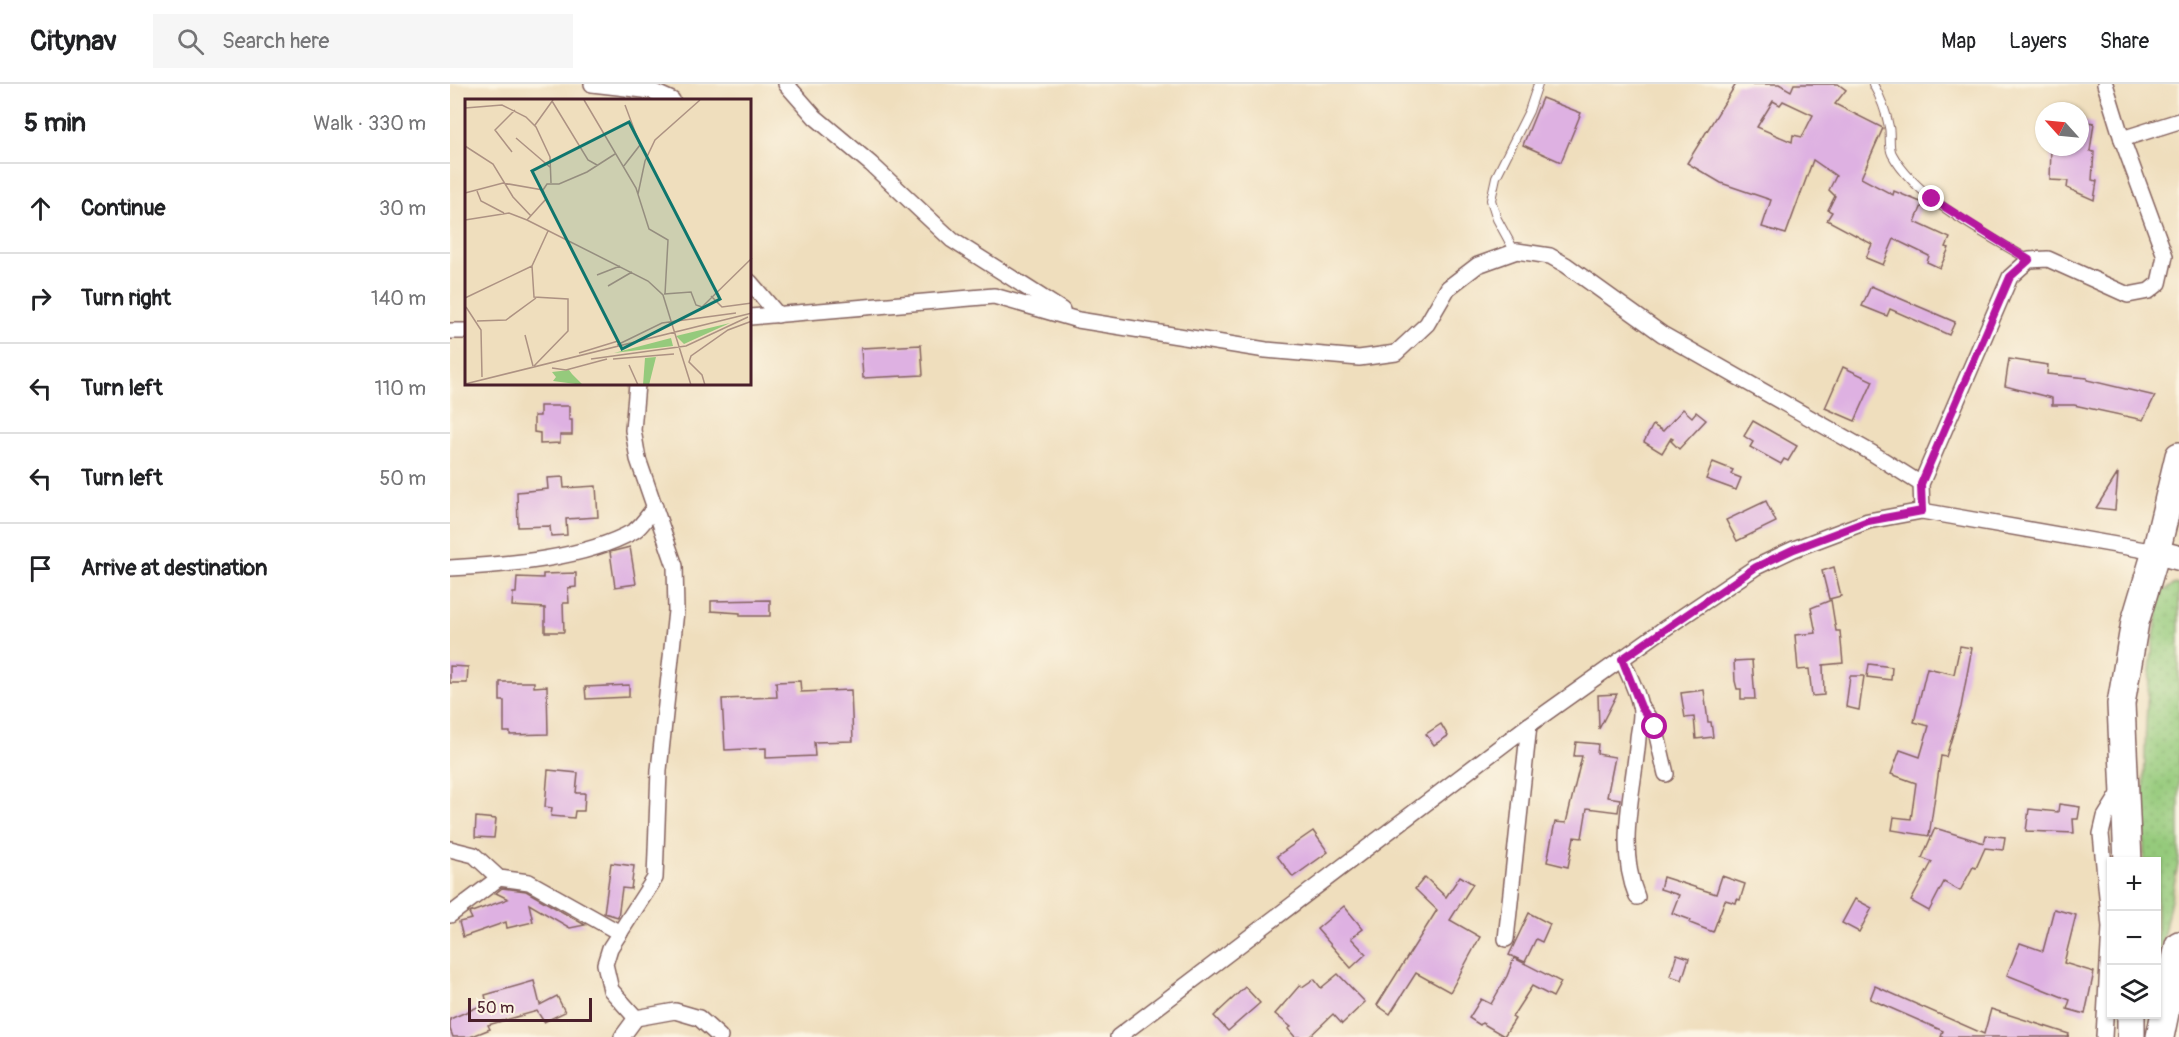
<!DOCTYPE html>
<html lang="en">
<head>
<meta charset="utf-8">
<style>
	:root { --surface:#fff; --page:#f6f6f6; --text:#202124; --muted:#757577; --line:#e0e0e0 }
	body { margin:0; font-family:Pangolin,sans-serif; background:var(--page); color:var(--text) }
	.controls { position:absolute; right:18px; bottom:18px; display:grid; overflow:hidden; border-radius:0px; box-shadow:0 2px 4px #0004 }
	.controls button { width:54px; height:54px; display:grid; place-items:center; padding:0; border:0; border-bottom:2px solid var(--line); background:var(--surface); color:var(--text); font:30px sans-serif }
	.compass { position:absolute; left:1585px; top:18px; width:54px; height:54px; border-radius:50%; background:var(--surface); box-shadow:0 2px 4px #0004; rotate:297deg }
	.scale { position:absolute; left:18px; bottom:15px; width:124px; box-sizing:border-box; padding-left:6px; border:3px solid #4a1f2b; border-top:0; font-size:16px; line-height:21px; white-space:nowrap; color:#4a1f2b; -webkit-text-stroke:4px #fcf5e5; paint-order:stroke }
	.stop { position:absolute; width:18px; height:18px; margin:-14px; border:4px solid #b5179e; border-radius:50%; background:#fff }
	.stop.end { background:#b5179e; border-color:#fff; box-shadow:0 2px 6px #0008 }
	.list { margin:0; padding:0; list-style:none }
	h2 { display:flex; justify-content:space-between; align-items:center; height:78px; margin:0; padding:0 24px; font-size:26px }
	h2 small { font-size:20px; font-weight:400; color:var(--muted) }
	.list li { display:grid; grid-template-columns:39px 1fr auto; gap:18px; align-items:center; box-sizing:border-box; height:90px; padding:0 24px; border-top:2px solid var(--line) }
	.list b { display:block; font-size:22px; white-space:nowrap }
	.list em { font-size:20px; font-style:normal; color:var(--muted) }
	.icon { flex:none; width:33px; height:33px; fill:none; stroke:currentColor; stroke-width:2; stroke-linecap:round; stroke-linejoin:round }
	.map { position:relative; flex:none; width:1729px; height:953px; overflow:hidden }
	header { display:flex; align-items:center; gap:36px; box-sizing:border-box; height:84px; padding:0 30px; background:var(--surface); border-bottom:2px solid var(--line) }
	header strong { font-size:28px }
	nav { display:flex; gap:33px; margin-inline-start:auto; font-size:21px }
	.search { width:420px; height:54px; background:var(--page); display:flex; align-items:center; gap:15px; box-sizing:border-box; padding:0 21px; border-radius:0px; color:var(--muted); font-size:22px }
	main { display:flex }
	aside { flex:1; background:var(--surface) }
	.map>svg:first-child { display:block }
	.grass { fill:url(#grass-dots); stroke:#707454; stroke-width:1.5 }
	.building { fill:#deb1e2; fill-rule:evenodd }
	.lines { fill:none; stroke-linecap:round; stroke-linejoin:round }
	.service-casing { stroke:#84625e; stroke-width:10 }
	.minor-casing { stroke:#84625e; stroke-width:18 }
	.primary-casing { stroke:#84625e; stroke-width:27 }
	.motorway-casing { stroke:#84625e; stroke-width:30 }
	.service { stroke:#fff; stroke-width:8 }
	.minor { stroke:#fff; stroke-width:15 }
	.primary { stroke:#fff; stroke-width:24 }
	.motorway { stroke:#fff; stroke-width:27 }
	.route { stroke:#b5179e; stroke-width:8 }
	.inset-road { fill:none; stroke:#ad9283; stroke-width:1.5 }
	.view { fill:#0f766e; fill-opacity:0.15; stroke:#0f766e; stroke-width:3 }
	.inset-edge { fill:none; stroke:#4a1f2b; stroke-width:3 }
</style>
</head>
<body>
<header>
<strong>Citynav</strong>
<div class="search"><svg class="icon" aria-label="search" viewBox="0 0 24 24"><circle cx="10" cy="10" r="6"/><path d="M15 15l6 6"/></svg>Search here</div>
<nav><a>Map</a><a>Layers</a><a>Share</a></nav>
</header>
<main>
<aside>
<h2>5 min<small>Walk · 330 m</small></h2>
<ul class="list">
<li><svg class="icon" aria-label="ahead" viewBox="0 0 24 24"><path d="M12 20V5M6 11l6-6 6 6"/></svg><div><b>Continue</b></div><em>30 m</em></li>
<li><svg class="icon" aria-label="right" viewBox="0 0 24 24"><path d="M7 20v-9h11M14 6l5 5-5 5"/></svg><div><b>Turn right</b></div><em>140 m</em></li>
<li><svg class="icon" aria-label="left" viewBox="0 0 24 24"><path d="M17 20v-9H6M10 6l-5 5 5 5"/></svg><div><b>Turn left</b></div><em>110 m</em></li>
<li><svg class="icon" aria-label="left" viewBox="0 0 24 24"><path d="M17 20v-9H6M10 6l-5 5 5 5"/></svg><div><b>Turn left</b></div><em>50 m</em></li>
<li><svg class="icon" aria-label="arrive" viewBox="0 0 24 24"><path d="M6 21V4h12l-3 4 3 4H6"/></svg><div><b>Arrive at destination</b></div></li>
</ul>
</aside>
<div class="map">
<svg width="1729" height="953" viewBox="0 0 1729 953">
	<defs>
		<pattern id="grass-dots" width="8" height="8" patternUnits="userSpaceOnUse" patternTransform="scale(1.5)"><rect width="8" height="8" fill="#95ca7c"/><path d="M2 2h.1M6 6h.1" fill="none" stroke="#82ad6b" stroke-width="1.8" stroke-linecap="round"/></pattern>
	</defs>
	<rect width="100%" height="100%" fill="#fcf5e5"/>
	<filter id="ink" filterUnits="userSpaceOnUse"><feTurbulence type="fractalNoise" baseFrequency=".0167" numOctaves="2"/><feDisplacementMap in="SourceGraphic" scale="12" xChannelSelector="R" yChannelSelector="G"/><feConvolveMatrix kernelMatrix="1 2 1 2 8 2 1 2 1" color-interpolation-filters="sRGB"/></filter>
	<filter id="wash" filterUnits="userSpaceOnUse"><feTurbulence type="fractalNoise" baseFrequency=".008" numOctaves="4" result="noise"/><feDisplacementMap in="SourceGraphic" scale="24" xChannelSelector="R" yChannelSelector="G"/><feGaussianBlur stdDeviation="1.35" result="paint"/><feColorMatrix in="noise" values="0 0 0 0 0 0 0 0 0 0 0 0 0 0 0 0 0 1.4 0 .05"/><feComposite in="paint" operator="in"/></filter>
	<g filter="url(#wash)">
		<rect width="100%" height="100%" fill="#efdebd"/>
		<path class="grass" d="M1725,500L1729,501V776L1707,884L1706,778L1694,777C1694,688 1693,597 1712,508Z"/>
		<g id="blocks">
			<g class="building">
				<path d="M1286,0H1329L1341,7L1344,0H1388L1396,6L1385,20L1433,44L1411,94L1443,111L1444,107L1473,119L1465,138L1500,154L1496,163L1499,164L1490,184L1477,178L1479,172L1444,155L1433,181L1416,174L1422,160L1377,136L1382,128L1378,126L1385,112L1379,106L1386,92L1363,76L1336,150L1312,143L1321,116L1271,99L1237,79ZM1323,17L1330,21L1333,17L1363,31L1352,53L1343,51L1342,58L1307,43Z"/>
				<polygon points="1092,14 1131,29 1111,78 1073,61"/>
				<polygon points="1630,37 1644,39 1640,67 1644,68 1642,96 1647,97 1644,116 1617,104 1618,97 1600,96 1601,63 1630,66"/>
				<polygon points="1421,202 1505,238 1499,251 1440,225 1437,232 1412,222"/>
				<polygon points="471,261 473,291 413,294 411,264"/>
				<polygon points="1559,275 1598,281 1597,290 1637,294 1637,296 1705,312 1693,336 1624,321 1602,321 1602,314 1555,302"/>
				<polygon points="1393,283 1423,297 1405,337 1375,324"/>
				<polygon points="90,322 119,322 119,336 122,336 122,351 110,351 110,359 90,360 90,349 84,348 84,332 90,332"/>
				<polygon points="1233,325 1242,333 1246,328 1256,336 1229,365 1221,357 1223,355 1221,354 1212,369 1194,358 1203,341 1213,347"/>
				<polygon points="1303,337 1347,362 1338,377 1334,375 1331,380 1300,363 1303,358 1294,352"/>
				<polygon points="1263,378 1283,386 1281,390 1291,394 1286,406 1256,395"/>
				<polygon points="1668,389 1665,426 1646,424"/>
				<polygon points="113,393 114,404 146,402 148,433 116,435 117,451 101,452 100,442 68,443 67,408 98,405 97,394"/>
				<polygon points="1316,417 1326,438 1287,457 1276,436"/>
				<polygon points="180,463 186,500 165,503 160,468"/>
				<polygon points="1384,483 1391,512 1379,515 1372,487"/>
				<polygon points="126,489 126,503 118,504 119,519 113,519 114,548 95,548 95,524 62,522 63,509 66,509 67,493 93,494 93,490"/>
				<polygon points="320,516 320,532 290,532 290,529 261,527 261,517"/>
				<polygon points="1381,516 1386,547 1390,547 1393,579 1373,581 1374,611 1362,612 1359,585 1348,586 1345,551 1366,549 1361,524"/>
				<polygon points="1510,562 1522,564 1511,623 1496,673 1491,672 1479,752 1442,746 1444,733 1461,735 1466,699 1441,690 1450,666 1470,673 1479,642 1464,638 1477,584 1504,590"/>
				<polygon points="1302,576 1305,615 1291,615 1291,605 1287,605 1285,597 1284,577"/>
				<polygon points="1419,580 1442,583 1441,596 1417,593"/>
				<polygon points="0,582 18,583 17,599 0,599"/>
				<polygon points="1400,592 1414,592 1409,626 1396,623"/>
				<polygon points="350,597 351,608 401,606 403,657 364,658 365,672 316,674 316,664 275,666 272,615 327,613 326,598"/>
				<polygon points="50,598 84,598 84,603 97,602 98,650 60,651 60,648 54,648 54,617 50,617"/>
				<polygon points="179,601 179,613 136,615 135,603"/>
				<polygon points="1254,606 1258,638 1261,638 1263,653 1246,655 1244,633 1235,634 1231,609"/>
				<polygon points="1167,610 1149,645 1148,611"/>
				<polygon points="991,640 998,652 984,661 976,650"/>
				<polygon points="1126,658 1148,660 1147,670 1165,673 1157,713 1170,715 1168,728 1137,724 1132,754 1124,753 1118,783 1097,778 1105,738 1116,739 1132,672 1124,672"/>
				<polygon points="98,686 128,689 126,709 135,709 134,727 125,727 124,734 101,732 102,724 95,723"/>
				<polygon points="1609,720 1630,723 1628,735 1623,735 1624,749 1576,747 1579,725 1608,728"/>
				<polygon points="26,733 46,735 44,754 25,753"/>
				<polygon points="1485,744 1534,759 1536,751 1555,753 1553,766 1535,764 1526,784 1523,783 1510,807 1494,798 1479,827 1461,817 1482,778 1472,774"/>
				<polygon points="863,747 878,768 843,793 827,772"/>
				<polygon points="161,779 184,782 181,805 172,804 168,833 154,829"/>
				<polygon points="1010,792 1023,800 1000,836 1030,853 1000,908 966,889 940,930 927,921 987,826 965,805 975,793 996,813"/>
				<polygon points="1272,792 1295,800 1290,816 1287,815 1286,819 1275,816 1263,848 1240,839 1241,836 1222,829 1229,811 1210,805 1213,793 1266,810"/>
				<polygon points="52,804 76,807 135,841 120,844 79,820 83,838 57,844 56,838 13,853 9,838 22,835 19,829 58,815 46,809"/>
				<polygon points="1405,815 1422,824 1409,848 1392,839"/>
				<polygon points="894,822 913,845 901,854 916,870 901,884 867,845"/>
				<polygon points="1604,825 1626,831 1614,879 1644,888 1635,930 1617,925 1620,916 1557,891 1570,859 1593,867"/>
				<polygon points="1079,829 1100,840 1092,858 1086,855 1075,878 1059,871"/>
				<polygon points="1227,870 1239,874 1232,896 1220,892"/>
				<polygon points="1064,874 1111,898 1103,913 1082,902 1062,933 1065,935 1054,952 1032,939 1030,941 1019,934 1031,915 1041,920 1057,892"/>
				<polygon points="888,890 915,918 892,940 883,930 859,953 845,953 838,945 841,943 825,930 850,901 852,903 864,895 871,904"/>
				<polygon points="84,897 90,921 107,912 115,928 94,938 87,927 38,941 40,945 20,953 3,953 0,945 0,935 37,919 35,911"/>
				<polygon points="1425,902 1534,950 1541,925 1619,950 1618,953 1491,953 1493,947 1420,915"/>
				<polygon points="795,903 810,919 778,947 764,932"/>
			</g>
		</g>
	</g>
	<g filter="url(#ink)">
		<use href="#blocks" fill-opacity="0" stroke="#84625e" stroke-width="1.5"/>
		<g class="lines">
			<g class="service-casing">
				<g id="service">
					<path d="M1423,0C1431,14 1436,27 1439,43C1441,51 1438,62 1442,70C1467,116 1535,149 1579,176"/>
					<polyline points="1065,168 1047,135 1041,116 1046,93 1079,27 1088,0"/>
				</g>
			</g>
			<g class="minor-casing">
				<g id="minor">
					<polyline points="142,0 202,7 222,16"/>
					<polyline points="336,0 365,33 421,80 502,156 612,226"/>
					<polyline points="1672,55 1729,37"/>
					<polyline points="300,198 328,231"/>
					<polyline points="300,233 544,212 628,236 816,266 909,274 946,269 977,240 998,204 1028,181 1067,167 1100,172 1116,181 1212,250 1422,369 1471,400"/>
					<polyline points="0,247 16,247"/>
					<polyline points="1472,427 1471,400 1560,193 1579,176 1598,175 1678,211 1699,207 1709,199 1715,172 1672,55 1655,0"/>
					<path d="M0,484C56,481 135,475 184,447C192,442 199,430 205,423"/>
					<path d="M1172,575C1178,590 1187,606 1190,622C1193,631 1189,644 1188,654C1184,707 1166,761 1187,813"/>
					<polyline points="1191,623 1205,643 1216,690"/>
					<polyline points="0,765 24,771 49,794 79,798 170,849"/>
					<polyline points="0,831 49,794"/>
					<polyline points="1056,855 1079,641"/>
					<polyline points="186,934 161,906 155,880 160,864 205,794 209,686 226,527 225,482 188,375 183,346 187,300"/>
					<polyline points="172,953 186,934 225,927 249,934 270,953"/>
					<polyline points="668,953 1079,641 1211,547 1306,483 1344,465 1418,437 1472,427 1706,468"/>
					<polyline points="1654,953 1660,843 1651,750 1655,733 1673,704"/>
				</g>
			</g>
			<g class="primary-casing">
				<polyline id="primary" points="1706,468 1729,474"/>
			</g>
			<g class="motorway-casing">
				<g id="motorway">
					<polyline points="1678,778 1671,620 1685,538 1706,468 1729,372"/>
					<polyline points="1681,930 1681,953"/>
					<polyline points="1710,953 1729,861"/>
				</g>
			</g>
			<use href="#service" class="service"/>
			<use href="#minor" class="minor"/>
			<use href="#primary" class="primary"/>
			<use href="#motorway" class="motorway"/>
		</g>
	</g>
	<g class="lines" filter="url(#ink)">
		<polyline class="route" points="1205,643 1191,623 1172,575 1306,483 1344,465 1418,437 1472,427 1471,400 1560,193 1579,176 1482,115"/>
	</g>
	<g transform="translate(15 15)">
		<rect width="286" height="286" fill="#efdebd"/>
		<path d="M265,224L219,245L211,237L240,230ZM206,239L208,247L149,254ZM191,258L184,286H178L180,259ZM104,271L107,275L118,286L88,282L91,278L87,273Z" fill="#95ca7c"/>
		<path class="inset-road" d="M119,1L171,89L184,130L203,141L200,195M87,2L123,61L132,66M0,9L37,6L61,18L71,28L85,58L86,84M70,26L88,1M51,39L86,69M0,47L28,65L48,98L66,117M47,53L30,31L50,11M158,68L175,46L160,6M78,91L82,85H94L122,73L150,55M12,92L16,102L39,114M0,94L38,84L78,91M173,95L180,62L190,41L235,1M0,121L44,114L62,121L183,182L198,196L206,222M62,121L81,100L78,91M132,176L155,167M143,187L167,173M199,195L226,193L231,206L237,208L287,159M246,197L257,208L287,204M0,199L67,167M1,208L16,231L17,278M12,222L41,221L71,199M206,222L226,286M60,236L68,267M152,246L197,224L271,214M114,254L153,242M126,260L221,247L283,218M148,260L209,255M164,266L173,286M69,267L103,232V200L69,198L67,167L83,132M87,269L101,271L142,260M0,285L287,214M53,286H72M240,286L237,276L224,263L226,257L263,231L287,222"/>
		<path class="view" d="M164,23L255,200L157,250L67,72Z"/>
		<rect width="286" height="286" class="inset-edge"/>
	</g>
</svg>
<div class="controls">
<button>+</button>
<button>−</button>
<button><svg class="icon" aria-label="layers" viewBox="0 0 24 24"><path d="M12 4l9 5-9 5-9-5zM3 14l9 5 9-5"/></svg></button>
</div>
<svg class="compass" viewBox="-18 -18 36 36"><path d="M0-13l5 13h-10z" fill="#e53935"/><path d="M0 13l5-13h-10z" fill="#757577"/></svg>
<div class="scale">50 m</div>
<div class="stop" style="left:1205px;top:643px"></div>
<div class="stop end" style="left:1482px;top:115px"></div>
</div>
</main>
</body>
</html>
